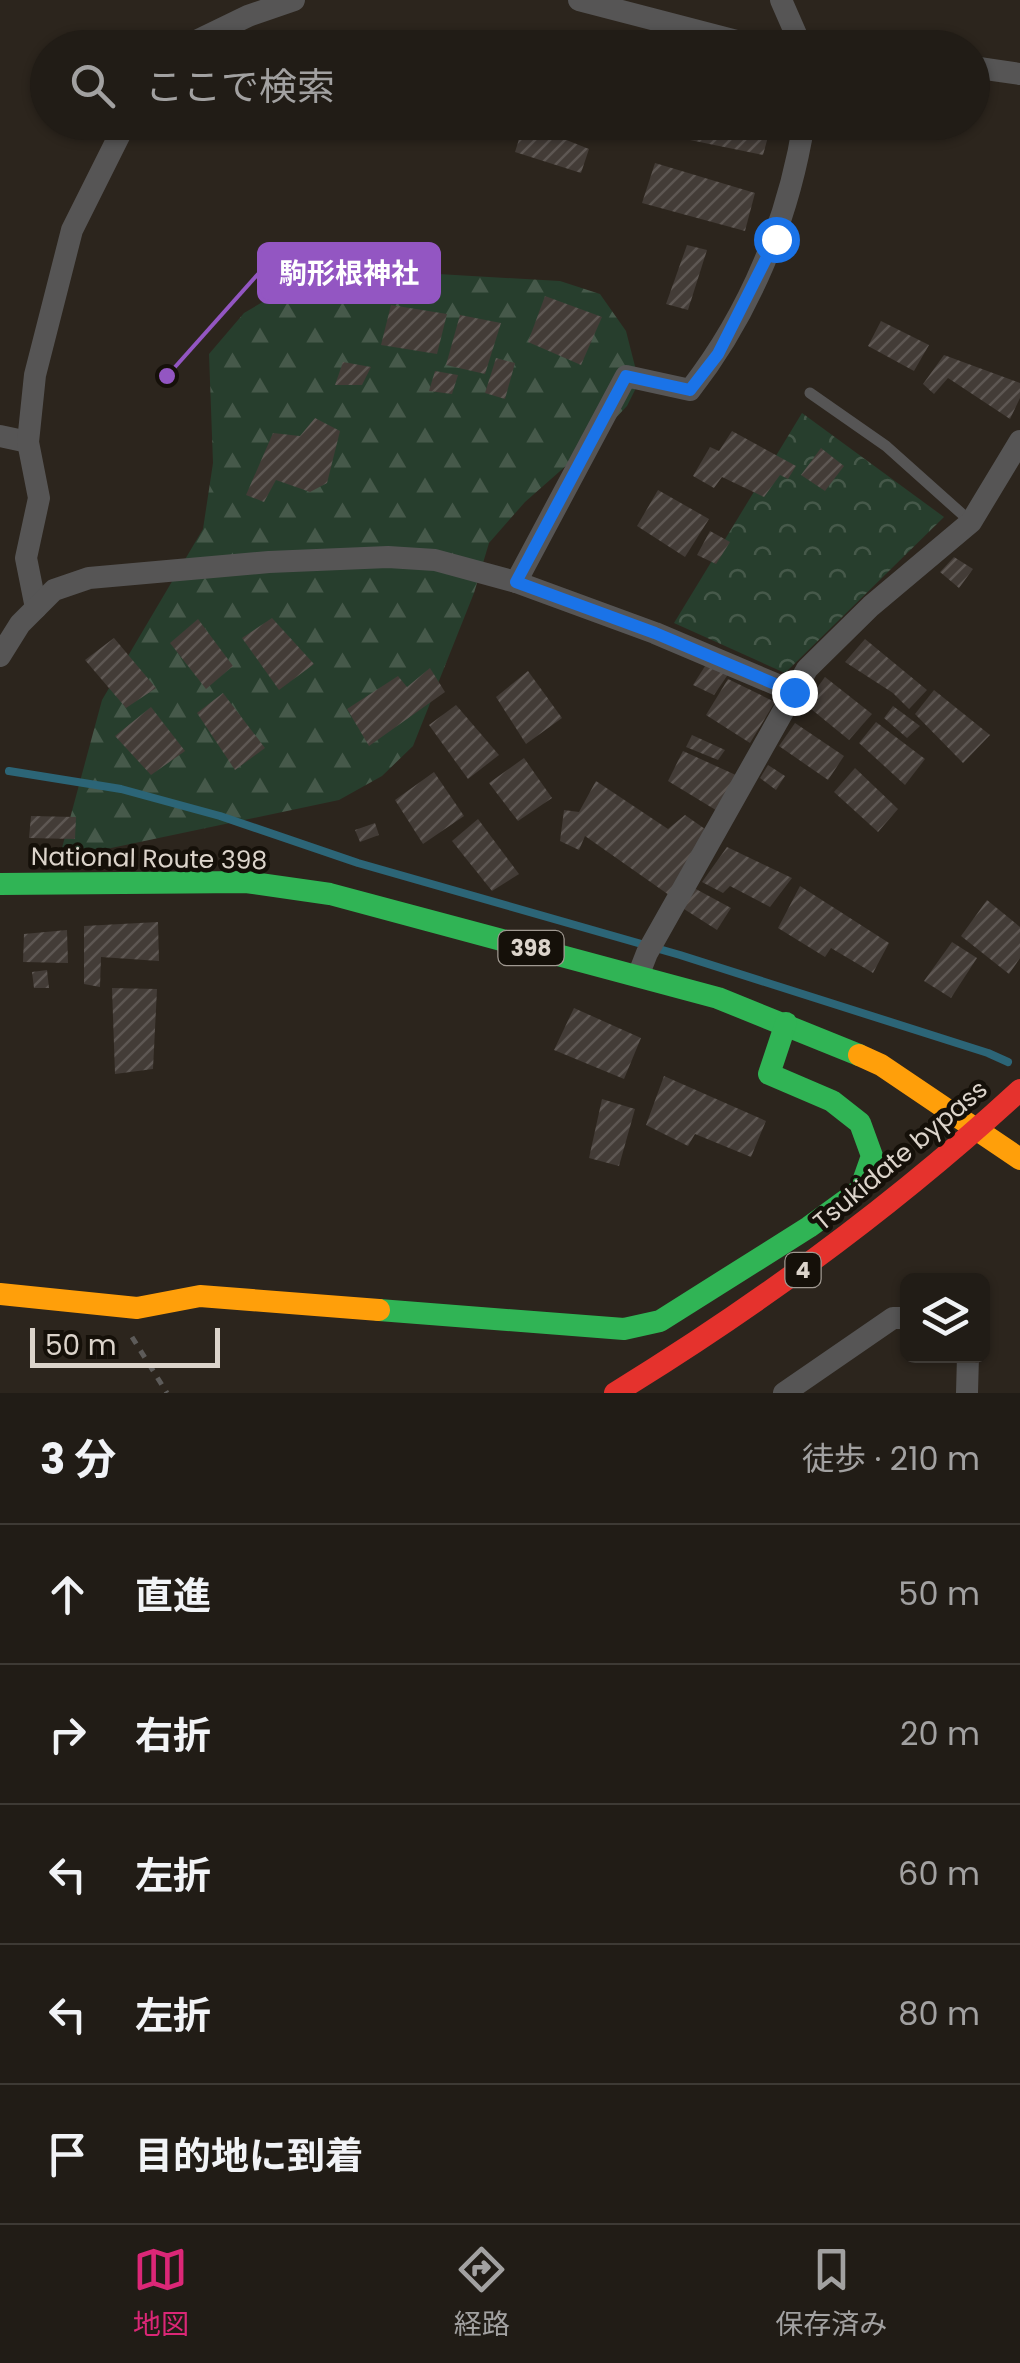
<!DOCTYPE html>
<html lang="ja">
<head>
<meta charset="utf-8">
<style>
	:root { --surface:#211c16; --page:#29251f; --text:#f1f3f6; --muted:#a2a1a1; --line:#3e3a35; --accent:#db2777 }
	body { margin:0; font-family:Poppins,"Noto Sans JP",sans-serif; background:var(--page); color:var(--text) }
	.controls { position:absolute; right:30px; bottom:30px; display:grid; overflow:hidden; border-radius:15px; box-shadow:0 2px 8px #0004 }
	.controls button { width:90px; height:90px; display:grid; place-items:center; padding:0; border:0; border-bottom:2px solid var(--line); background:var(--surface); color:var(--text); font:50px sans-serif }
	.scale { position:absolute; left:30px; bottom:25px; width:190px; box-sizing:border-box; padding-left:10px; border:5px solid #dcd4cb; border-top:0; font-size:28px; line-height:35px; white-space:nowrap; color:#dcd4cb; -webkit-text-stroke:8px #151009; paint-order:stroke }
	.stop { position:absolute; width:30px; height:30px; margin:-22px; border:8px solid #1a73e8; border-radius:50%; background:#fff }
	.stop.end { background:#1a73e8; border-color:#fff; box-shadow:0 2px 10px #0008 }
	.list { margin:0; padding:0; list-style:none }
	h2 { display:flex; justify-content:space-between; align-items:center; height:130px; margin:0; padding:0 40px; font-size:42px }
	h2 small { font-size:32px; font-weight:400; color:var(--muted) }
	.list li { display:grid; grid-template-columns:65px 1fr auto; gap:30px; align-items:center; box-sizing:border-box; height:140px; padding:0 40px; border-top:2px solid var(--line) }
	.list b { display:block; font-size:38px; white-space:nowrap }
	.list em { font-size:32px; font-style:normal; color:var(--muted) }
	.icon { flex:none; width:55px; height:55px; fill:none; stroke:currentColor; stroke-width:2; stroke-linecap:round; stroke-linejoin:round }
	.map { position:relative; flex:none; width:1020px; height:1393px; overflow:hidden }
	.search { position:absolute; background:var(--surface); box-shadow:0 2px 8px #0004; left:30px; right:30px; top:30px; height:110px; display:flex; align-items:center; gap:25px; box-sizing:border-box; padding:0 35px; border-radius:55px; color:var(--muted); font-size:38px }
	.sheet { height:830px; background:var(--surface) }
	nav { display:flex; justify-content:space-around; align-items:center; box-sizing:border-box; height:140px; border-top:2px solid var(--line); background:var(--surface); font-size:28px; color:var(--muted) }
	nav a { display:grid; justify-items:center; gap:5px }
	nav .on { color:var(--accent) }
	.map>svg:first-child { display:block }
	.forest { fill:url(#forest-firs) }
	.park { fill:url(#park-crowns) }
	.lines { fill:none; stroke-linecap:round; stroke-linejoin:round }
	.stream { stroke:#2c6577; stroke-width:8 }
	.building { fill:url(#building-hatch) }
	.path { stroke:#5d5b59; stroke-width:5; stroke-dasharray:8 8; stroke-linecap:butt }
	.lane { stroke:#565555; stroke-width:11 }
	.street { stroke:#565555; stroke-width:22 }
	.fast { stroke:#30b455; stroke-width:22 }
	.slow { stroke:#ff9f0a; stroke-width:22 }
	.jam { stroke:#e5322d; stroke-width:22 }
	.route { stroke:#1a73e8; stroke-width:12 }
	.labels { text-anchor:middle; stroke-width:9; stroke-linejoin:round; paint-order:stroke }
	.shield { fill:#151009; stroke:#a09991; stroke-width:2.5 }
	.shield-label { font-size:22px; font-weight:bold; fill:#dcd4cb }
	.street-label { font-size:25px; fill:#dcd4cb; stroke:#151009 }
	.leader { fill:none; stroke:#9356c2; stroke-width:4 }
	.callout-dot { fill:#9356c2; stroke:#151009; stroke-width:4 }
	.callout { fill:#9356c2; stroke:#9356c2; stroke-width:4 }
	.callout-label { font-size:28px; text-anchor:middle; font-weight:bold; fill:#fff }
</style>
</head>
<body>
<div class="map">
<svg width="1020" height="1393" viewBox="0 0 1020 1393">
	<defs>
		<pattern id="forest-firs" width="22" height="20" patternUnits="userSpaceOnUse" patternTransform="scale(2.5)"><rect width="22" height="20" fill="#273e2d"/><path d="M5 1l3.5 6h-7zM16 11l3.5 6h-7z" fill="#46594a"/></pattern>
		<pattern id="park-crowns" width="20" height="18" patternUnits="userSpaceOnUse" patternTransform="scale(2.5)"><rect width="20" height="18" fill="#273e2d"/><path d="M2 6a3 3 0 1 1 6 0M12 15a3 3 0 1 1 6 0" fill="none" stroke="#46594a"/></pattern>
		<pattern id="building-hatch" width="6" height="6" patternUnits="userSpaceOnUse" patternTransform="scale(2.5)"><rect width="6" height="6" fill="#433c37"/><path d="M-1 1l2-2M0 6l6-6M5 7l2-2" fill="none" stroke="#5e5753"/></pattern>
	</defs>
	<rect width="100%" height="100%" fill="#2c251d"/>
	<polygon class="forest" points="371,265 438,274 560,281 600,294 626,331 639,382 627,406 593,442 525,502 489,543 474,593 413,746 382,776 339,800 59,859 102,700 203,529 213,463 209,354 244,313 300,280"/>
	<polygon class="park" points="802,413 944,517 785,673 674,623"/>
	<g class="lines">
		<polyline class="stream" points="9,771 121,789 220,816 358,863 680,955 988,1053 1008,1062"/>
	</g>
	<g class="building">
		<polygon points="694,122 772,122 763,155 690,140"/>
		<polygon points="524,123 589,149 581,173 515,152"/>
		<polygon points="655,163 755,193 745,231 642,203"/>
		<polygon points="687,245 707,250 688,310 666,304"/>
		<polygon points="545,296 602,317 581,365 528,342"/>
		<polygon points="391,305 447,314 437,354 381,345"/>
		<polygon points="460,315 501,323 485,374 446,365"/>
		<polygon points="881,321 929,345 914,371 868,346"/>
		<polygon points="944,355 1020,383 1020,398 1010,419 948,378 934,394 923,384"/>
		<polygon points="496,358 515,363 505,399 485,393"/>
		<polygon points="343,362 371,367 362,385 335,385"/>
		<polygon points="435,371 458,375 452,394 429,391"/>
		<polygon points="315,418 340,431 327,483 310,492 276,480 264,502 246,495 273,433 300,436"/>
		<polygon points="732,431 796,466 788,479 780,475 764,497 722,477 714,488 693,476 710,447 719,451"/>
		<polygon points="821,448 844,466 825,491 801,475"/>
		<polygon points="658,490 709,519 685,557 637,526"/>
		<polygon points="710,531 730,542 716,564 697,555"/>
		<polygon points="954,557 973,569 959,588 940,572"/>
		<polygon points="272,618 314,664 279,690 242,638"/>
		<polygon points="198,619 233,666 206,689 170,643"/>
		<polygon points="114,638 156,688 126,708 85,660"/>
		<polygon points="865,639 927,690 909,709 893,693 845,662"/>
		<polygon points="707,663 729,673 714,695 693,685"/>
		<polygon points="430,668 445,692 369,746 347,709 398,676 407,687"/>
		<polygon points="528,671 562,718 526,744 496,697"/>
		<polygon points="825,677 872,714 849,740 805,704"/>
		<polygon points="728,679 775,702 750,743 706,715"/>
		<polygon points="934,690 990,735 963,763 915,714"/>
		<polygon points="223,693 265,748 235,770 197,713"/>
		<polygon points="456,705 499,755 468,779 429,725"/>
		<polygon points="893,706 920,726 907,738 884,718"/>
		<polygon points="151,707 185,751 151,775 115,736"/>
		<polygon points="876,722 925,759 905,785 859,743"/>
		<polygon points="795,723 844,756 828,780 779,746"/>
		<polygon points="692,735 725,750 718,760 686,747"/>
		<polygon points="683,751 738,776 719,812 668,781"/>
		<polygon points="524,758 552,798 518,821 489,783"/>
		<polygon points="768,765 785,776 776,790 760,778"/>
		<polygon points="855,768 898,809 878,832 834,792"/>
		<polygon points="434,772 464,816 423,844 395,800"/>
		<polygon points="596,781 668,829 685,815 705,829 669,895 585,836 579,850 560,841 564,810 579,812"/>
		<polygon points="31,816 76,817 75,839 29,838"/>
		<polygon points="478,819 519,874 492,891 452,841"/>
		<polygon points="375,823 379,835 360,842 355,830"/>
		<polygon points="727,847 792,878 770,907 730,886 723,893 702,882"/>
		<polygon points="800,886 889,943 873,973 831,948 825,957 778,928"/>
		<polygon points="694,888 731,908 717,930 684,909"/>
		<polygon points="987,900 1020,927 1020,958 1009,974 961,936"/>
		<polygon points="158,922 159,961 101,957 100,987 84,984 84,926"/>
		<polygon points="67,930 68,963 23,962 24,934"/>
		<polygon points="952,942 977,958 951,998 924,981"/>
		<polygon points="47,970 49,988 34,988 32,972"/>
		<polygon points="112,988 157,989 153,1069 115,1074"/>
		<polygon points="574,1008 641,1038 624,1079 554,1050"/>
		<polygon points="664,1076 766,1121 751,1157 695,1134 688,1146 646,1125"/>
		<polygon points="602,1099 635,1109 619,1166 589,1158"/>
	</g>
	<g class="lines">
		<polyline class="path" points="132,1337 167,1393"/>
		<polyline class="lane" points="810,393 886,446 971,522"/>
		<g class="street">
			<polyline points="579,0 764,48"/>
			<polyline points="781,0 802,48"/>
			<polyline points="182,48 248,16 294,0"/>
			<polyline points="972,67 1020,74"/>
			<polyline points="0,436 28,442"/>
			<path d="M516,582L626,376L690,390C750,313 789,218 804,122"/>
			<polyline points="36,608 26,558 39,498 28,442 35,375 72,230 126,122"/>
			<polyline points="0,656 20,624 54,590 89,578 269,562 388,557 435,560 516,582 655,633 794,692"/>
			<polyline points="638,976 647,953 807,669 871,606 971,522 1020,441"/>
			<polyline points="784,1393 893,1318 908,1318"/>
			<polyline points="967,1393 968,1356"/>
		</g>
		<g class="fast">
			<polyline points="0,884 246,882 330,894 718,998 859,1055"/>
			<polyline points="379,1310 624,1329 660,1321 809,1227 860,1190 872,1156 860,1123 832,1101 769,1074 786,1023"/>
		</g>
		<g class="slow">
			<polyline points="859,1055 881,1065 1020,1159"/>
			<polyline points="0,1294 137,1308 200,1296 379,1310"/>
		</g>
		<path class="jam" d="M615,1393C760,1304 895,1205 1020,1090"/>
	</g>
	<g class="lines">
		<polyline class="route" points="776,239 718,354 690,390 626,376 516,582 655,633 794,692"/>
	</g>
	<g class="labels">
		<g class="shield">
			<rect x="498.5" y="931" width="65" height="34" rx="8"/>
			<rect x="785.5" y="1253" width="35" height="34" rx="8"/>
		</g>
		<g class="shield-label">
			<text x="531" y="956">398</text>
			<text x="803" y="1278">4</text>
		</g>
		<g class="street-label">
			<text transform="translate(149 858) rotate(1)" y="9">National Route 398</text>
			<text transform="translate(900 1155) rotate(-40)" y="9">Tsukidate bypass</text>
		</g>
	</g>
	<path class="leader" d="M167 376L259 273"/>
	<circle class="callout-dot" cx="167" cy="376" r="10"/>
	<rect class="callout" x="259" y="244" width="180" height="58" rx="10"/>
	<g class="callout-label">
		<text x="349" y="283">駒形根神社</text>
	</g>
</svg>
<div class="controls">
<button><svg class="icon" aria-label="layers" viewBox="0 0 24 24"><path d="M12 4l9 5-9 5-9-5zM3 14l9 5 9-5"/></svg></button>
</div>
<div class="scale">50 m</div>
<div class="stop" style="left:776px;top:239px"></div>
<div class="stop end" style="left:794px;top:692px"></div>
<div class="search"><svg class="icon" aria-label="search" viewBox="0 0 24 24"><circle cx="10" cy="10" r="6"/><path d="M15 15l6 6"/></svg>ここで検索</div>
</div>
<section class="sheet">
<h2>3 分<small>徒歩 · 210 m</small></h2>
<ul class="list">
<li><svg class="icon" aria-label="ahead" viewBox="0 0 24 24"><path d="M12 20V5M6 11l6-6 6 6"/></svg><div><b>直進</b></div><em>50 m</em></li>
<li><svg class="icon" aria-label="right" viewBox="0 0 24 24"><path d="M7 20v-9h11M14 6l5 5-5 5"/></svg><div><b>右折</b></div><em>20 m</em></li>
<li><svg class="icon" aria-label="left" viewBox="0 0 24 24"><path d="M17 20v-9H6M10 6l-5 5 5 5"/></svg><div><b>左折</b></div><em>60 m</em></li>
<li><svg class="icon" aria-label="left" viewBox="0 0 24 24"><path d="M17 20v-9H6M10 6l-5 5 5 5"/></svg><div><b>左折</b></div><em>80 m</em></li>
<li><svg class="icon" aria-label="arrive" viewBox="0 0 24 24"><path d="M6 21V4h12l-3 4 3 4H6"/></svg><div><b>目的地に到着</b></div></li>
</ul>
</section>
<nav>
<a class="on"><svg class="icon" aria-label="map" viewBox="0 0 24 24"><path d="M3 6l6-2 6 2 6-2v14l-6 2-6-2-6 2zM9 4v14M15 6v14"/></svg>地図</a>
<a><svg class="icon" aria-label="directions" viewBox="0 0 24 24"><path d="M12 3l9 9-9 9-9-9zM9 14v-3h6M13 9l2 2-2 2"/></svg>経路</a>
<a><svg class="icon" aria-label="saved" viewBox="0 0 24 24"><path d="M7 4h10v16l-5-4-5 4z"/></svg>保存済み</a>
</nav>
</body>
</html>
